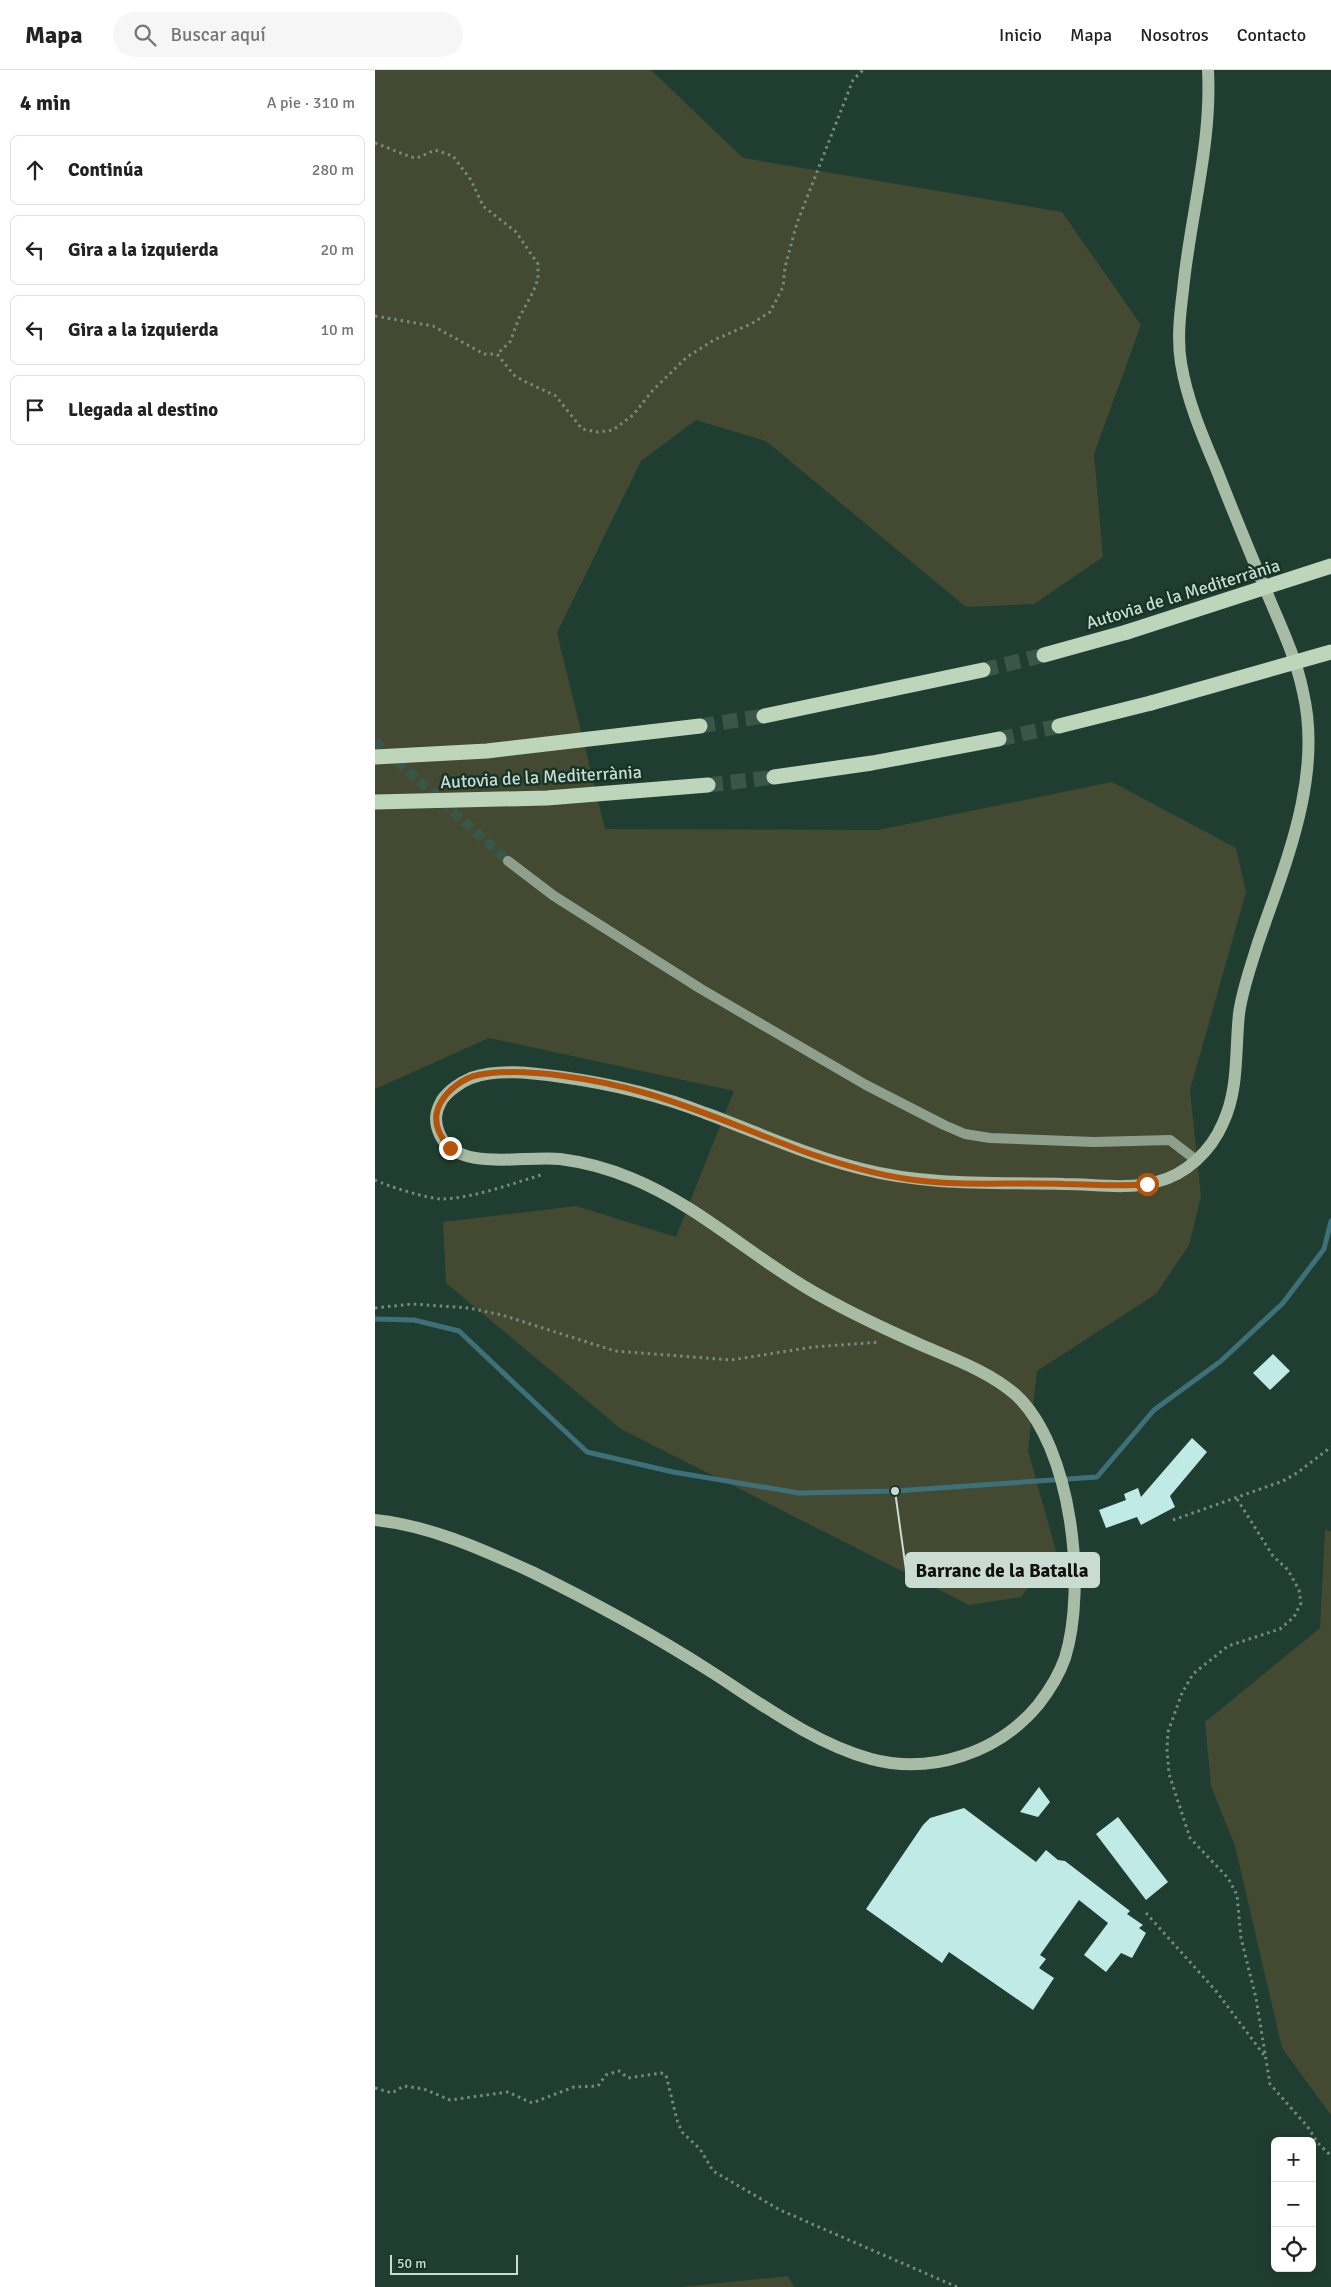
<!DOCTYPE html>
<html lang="es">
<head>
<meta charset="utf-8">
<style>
	:root { --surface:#fff; --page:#f6f6f6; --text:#222; --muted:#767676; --line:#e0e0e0 }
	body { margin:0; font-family:Signika,sans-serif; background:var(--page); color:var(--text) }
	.controls { position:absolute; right:15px; bottom:15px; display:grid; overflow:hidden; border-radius:8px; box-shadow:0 2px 12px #0003 }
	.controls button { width:45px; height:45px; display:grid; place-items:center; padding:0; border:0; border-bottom:1px solid var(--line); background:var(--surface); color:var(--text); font:25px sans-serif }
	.scale { position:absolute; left:15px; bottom:12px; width:128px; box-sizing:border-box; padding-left:5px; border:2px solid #cadbd2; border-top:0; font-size:14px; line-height:18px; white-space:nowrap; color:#cadbd2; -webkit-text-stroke:4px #153427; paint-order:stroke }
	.stop { position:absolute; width:15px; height:15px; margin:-11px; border:4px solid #b45309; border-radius:50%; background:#fff }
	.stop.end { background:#b45309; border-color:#fff; box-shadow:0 1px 5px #0008 }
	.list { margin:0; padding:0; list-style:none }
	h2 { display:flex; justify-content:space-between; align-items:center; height:65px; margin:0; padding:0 20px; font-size:21px }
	h2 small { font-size:16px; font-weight:400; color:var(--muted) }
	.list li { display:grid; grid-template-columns:32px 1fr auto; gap:15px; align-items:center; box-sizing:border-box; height:70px; margin:0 10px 10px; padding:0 10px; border:1px solid var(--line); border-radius:8px }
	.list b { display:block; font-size:19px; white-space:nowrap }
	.list em { font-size:16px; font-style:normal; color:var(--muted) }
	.icon { flex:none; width:28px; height:28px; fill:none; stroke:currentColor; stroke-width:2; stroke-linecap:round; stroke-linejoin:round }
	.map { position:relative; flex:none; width:956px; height:2217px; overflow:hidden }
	header { display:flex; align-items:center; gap:30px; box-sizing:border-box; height:70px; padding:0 25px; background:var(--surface); border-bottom:1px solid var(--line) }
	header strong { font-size:24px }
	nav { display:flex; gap:28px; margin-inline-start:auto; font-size:18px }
	.search { width:350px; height:45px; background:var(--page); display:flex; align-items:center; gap:12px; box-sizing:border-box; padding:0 18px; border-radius:28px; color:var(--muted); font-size:19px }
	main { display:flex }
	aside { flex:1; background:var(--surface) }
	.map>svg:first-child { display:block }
	.green { fill:#444a31 }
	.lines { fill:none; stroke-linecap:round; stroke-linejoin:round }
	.stream { stroke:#3d7079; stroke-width:5 }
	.building { fill:#bfeae5 }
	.secondary-tunnel { stroke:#395649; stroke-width:10; stroke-dasharray:10 5; stroke-linecap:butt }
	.highway-tunnel { stroke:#395649; stroke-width:15; stroke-dasharray:15 8; stroke-linecap:butt }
	.path { stroke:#738b80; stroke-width:3; stroke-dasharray:2.5 4; stroke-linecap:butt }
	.secondary { stroke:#8f9f8e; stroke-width:10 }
	.primary { stroke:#a7bba5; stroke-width:12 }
	.highway { stroke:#bdd5ba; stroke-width:15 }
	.highway-bridge { stroke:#bdd5ba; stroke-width:15 }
	.route { stroke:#b45309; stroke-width:6 }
	.labels { text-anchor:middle; stroke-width:5; stroke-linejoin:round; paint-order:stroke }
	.street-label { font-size:18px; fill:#cadbd2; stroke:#153427 }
	.leader { fill:none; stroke:#cadbd2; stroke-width:2 }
	.callout-dot { fill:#cadbd2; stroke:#153427; stroke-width:2 }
	.callout { fill:#cadbd2; stroke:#cadbd2; stroke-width:2 }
	.callout-label { font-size:19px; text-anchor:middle; font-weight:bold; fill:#111 }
</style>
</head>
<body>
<header>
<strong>Mapa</strong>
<div class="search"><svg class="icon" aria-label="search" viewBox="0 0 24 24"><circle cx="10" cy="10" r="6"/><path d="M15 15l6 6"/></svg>Buscar aquí</div>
<nav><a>Inicio</a><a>Mapa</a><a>Nosotros</a><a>Contacto</a></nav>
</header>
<main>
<aside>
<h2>4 min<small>A pie · 310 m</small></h2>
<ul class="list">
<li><svg class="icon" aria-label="ahead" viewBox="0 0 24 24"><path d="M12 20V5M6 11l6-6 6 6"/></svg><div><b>Continúa</b></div><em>280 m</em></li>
<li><svg class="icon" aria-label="left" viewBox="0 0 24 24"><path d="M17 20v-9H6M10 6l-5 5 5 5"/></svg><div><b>Gira a la izquierda</b></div><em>20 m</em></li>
<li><svg class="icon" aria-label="left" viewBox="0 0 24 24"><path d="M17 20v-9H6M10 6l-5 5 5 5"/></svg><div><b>Gira a la izquierda</b></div><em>10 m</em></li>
<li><svg class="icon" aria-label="arrive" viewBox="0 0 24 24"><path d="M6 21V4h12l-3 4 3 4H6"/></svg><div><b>Llegada al destino</b></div></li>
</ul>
</aside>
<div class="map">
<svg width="956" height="2217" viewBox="0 0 956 2217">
	<rect width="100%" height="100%" fill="#1f3e31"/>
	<g class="green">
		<polygon points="0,0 276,0 368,88 687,142 766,255 719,384 728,487 659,534 591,537 391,371 321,350 266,391 182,563 230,759 503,760 737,712 861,778 871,822 815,1020 826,1126 814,1175 781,1224 662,1301 653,1381 681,1481 646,1527 594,1535 246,1359 71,1213 68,1152 201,1136 301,1167 359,1021 114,968 0,1019"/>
		<polygon points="950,1460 956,1461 956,2045 907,1978 860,1776 836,1716 830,1652 945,1558"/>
		<polygon points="413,2206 419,2217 306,2217"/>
	</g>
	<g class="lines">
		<polyline class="stream" points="0,1249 39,1250 84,1261 212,1382 298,1402 424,1423 520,1421 722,1407 779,1340 846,1291 908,1233 949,1179 956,1151"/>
	</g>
	<g class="building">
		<polygon points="898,1284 915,1301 895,1320 878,1303"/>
		<polygon points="817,1368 832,1382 795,1426 800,1437 766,1455 762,1447 731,1458 724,1440 751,1430 749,1424 763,1418 766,1427"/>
		<polygon points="664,1717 675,1732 663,1747 645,1742"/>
		<polygon points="589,1738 661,1792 671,1780 683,1790 690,1791 755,1841 752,1844 768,1855 764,1858 771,1863 757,1888 746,1883 731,1902 709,1885 733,1853 704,1830 665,1885 671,1889 664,1898 679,1908 658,1940 574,1882 567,1893 491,1839 548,1755 555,1748"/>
		<polygon points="743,1747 793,1812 771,1830 721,1764"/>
	</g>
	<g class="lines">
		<polyline class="secondary-tunnel" points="0,671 133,791"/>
		<g class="highway-tunnel">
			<polyline points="608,600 669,585"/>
			<polyline points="325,656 389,646"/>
			<polyline points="624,669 684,656"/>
			<polyline points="333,715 399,707"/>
		</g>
		<g class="path">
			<polyline points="0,73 36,87 42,88 60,80 78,86 96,110 108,136 141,162 163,194 163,209 158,222 144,248 135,272 122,284 139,305 147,310 181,326 207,359 223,362 238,360 258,345 278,320 312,287 339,270 376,254 395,242 408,217 410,197 422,153 478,10 488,0"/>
			<polyline points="0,246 58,256 109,284 122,284"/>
			<path d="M0,1110C12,1116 54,1129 67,1129C99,1128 139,1113 169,1104"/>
			<polyline points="0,1238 37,1234 94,1238 127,1245 240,1281 356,1290 438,1277 505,1272"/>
			<polyline points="862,1429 898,1486 913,1500 924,1520 926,1533 919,1547 905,1559 853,1576 818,1604 807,1623 793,1662 792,1679 794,1704 815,1768 853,1808 862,1825 866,1868 881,1928 895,2014 932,2056 943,2073 956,2086"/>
			<polyline points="798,1450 908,1411 922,1403 956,1377"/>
			<polyline points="771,1843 841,1921 889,1985"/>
			<polyline points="0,2018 17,2023 29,2016 49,2019 75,2030 133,2022 157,2033 199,2017 223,2016 231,2005 244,2001 253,2008 286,2003 291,2005 302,2050 307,2062 325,2079 338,2101 405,2140 582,2217"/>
		</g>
		<polyline class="secondary" points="133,791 179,826 326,919 491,1015 569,1055 590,1064 615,1068 719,1072 795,1070 821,1090"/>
		<path class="primary" d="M0,1450C56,1456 106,1479 157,1502C218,1532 277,1564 335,1601C385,1633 438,1673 496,1689C556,1705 623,1683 663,1635C674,1621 684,1605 690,1588C712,1517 697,1377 641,1325C614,1301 576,1288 544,1274C510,1259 476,1243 444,1225C380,1190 325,1136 256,1108C234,1099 209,1092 185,1089C150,1085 83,1103 65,1065C59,1052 60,1042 67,1030C73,1021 86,1012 96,1008C123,998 159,1003 187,1007C237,1014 284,1025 330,1043C382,1062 433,1086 487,1099C553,1116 621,1112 689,1114C719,1114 751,1120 781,1112C811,1105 836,1081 848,1053C864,1019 860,981 864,944C867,920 876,896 883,873C910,794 948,707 928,622C922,592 909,563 897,535C878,490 859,444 841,398C827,365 812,330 806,293C802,269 805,244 808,220C815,147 837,74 833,0"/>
		<g class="highway">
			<polyline points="669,585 752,562"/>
			<polyline points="389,646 608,600"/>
			<polyline points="684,656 776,633"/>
			<polyline points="0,687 112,681 325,656"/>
			<polyline points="399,707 497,693 624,669"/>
			<polyline points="0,732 172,728 333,715"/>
		</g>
		<g class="highway-bridge">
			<polyline points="752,562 956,496"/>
			<polyline points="776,633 956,582"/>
		</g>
	</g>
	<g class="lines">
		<path class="route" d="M75,1078C63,1065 56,1049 66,1032C73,1020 88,1008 103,1005C149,996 225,1010 270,1023C326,1039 378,1063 433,1083C465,1094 498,1104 532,1109C583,1117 637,1112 689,1114C717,1114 744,1117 772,1114"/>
	</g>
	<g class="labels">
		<g class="street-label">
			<text transform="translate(808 524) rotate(-17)" y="6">Autovia de la Mediterrània</text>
			<text transform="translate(166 707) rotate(-3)" y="6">Autovia de la Mediterrània</text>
		</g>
	</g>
	<path class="leader" d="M520 1421L531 1500"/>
	<circle class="callout-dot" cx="520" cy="1421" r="5"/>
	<rect class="callout" x="531" y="1483" width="193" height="34" rx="5"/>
	<g class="callout-label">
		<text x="627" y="1507">Barranc de la Batalla</text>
	</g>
</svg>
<div class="controls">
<button>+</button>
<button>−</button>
<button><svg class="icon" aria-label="locate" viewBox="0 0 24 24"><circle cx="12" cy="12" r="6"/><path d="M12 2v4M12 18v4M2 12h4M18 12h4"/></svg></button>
</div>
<div class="scale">50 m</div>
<div class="stop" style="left:772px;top:1114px"></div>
<div class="stop end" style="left:75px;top:1078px"></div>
</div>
</main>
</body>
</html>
